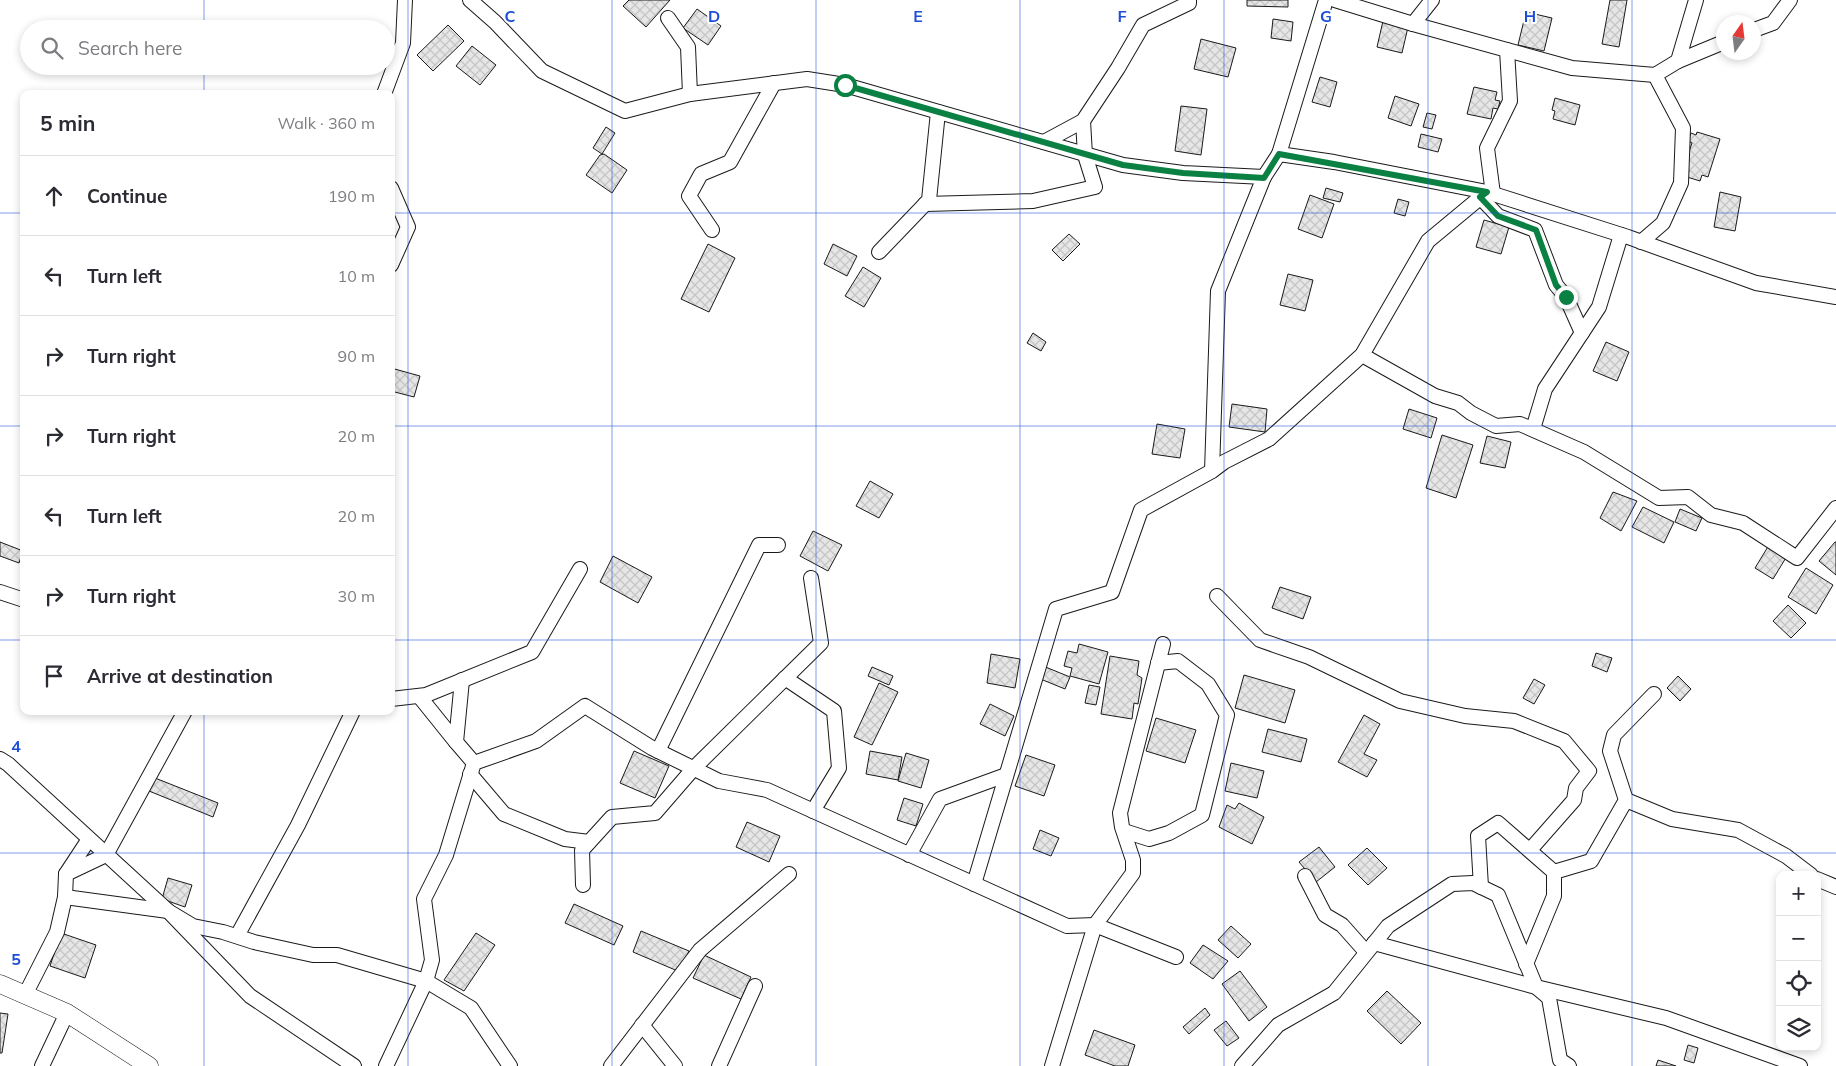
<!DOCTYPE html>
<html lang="en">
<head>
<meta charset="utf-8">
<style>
	:root { --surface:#fff; --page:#f2f2f3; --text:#2b2b33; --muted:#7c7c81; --line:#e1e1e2 }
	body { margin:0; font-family:Mulish,sans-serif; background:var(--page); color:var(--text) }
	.controls { position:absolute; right:15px; bottom:15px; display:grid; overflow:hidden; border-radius:10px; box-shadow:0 2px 8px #0003 }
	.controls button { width:45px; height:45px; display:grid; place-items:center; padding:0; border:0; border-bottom:1px solid var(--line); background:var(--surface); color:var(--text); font:25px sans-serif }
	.compass { position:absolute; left:1716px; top:15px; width:45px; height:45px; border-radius:50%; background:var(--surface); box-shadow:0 2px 8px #0003; rotate:14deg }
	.stop { position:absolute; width:15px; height:15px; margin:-11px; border:4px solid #0b8043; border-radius:50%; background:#fff }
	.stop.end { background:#0b8043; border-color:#fff; box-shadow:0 1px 5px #0008 }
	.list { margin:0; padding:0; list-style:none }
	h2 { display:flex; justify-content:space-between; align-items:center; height:65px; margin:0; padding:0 20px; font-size:21px }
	h2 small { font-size:16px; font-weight:400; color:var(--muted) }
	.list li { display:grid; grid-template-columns:32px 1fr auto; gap:15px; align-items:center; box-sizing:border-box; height:80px; padding:0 20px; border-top:1px solid var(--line) }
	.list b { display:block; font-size:19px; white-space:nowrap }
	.list em { font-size:16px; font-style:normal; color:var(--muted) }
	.icon { flex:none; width:28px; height:28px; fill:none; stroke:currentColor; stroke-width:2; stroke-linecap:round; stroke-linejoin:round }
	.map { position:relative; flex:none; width:1836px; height:1066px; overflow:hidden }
	.search { position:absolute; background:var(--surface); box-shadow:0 2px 8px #0003; left:20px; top:20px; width:375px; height:55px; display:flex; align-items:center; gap:12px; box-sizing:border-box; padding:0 18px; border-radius:28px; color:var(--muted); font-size:19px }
	.panel { position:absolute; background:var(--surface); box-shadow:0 2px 8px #0003; left:20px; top:90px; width:375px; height:625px; border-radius:10px }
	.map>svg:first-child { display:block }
	.building { fill:url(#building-cross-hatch); stroke:#1a1a1a }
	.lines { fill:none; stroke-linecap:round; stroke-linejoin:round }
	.minor-casing { stroke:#1a1a1a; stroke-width:16 }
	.tertiary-casing { stroke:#1a1a1a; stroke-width:19 }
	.minor { stroke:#fff; stroke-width:14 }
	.tertiary { stroke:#fff; stroke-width:18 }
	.route { stroke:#0b8043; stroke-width:6 }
	.grid { fill:none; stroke:#1d4ed8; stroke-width:1; stroke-opacity:0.55 }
	.grid-label { font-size:16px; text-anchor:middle; font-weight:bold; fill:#1d4ed8; stroke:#fff; stroke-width:4; stroke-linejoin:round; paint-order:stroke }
</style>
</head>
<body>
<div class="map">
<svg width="1836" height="1066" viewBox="0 0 1836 1066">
	<defs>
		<pattern id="building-cross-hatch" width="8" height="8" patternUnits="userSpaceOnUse" patternTransform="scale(1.25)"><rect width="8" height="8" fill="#e6e6e6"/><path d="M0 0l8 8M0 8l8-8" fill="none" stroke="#c5c5c5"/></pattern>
	</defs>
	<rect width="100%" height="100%" fill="#fff"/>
	<g class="building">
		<polygon points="629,0 670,0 646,27 623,6"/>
		<polygon points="1247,0 1288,0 1288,7 1247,6"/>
		<polygon points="1610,0 1627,0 1619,47 1602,44"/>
		<polygon points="697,9 721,26 708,45 683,28"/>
		<polygon points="1526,12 1552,18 1544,51 1518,45"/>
		<polygon points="1273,19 1293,22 1291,41 1271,38"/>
		<polygon points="1383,21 1408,27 1402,53 1377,47"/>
		<polygon points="448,25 464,41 433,71 417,55"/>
		<polygon points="1201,39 1236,48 1228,77 1194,69"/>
		<polygon points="472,46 496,65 480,85 456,66"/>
		<polygon points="1320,77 1337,82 1330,107 1312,102"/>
		<polygon points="1474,87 1497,92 1495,100 1500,101 1498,109 1493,108 1491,119 1467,114"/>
		<polygon points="1395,96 1419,104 1411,126 1388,118"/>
		<polygon points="1555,98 1580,105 1575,125 1553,119 1555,111 1552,110"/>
		<polygon points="1181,106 1207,109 1201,155 1175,151"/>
		<polygon points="1427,113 1436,115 1432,129 1423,127"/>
		<polygon points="606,127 615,133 602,154 593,148"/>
		<polygon points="1697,132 1720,139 1708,177 1702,175 1700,181 1687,177 1689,171 1683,169 1692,143 1688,141 1691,133 1696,135"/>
		<polygon points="1421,134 1442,139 1438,152 1418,147"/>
		<polygon points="604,154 627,170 612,193 586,175 600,155"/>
		<polygon points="1326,188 1343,193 1340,202 1323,198"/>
		<polygon points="1720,192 1741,197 1735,231 1714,227"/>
		<polygon points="1310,195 1334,204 1322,238 1298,229"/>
		<polygon points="1398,199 1409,202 1405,216 1394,213"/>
		<polygon points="1484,220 1509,227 1501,254 1476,247"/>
		<polygon points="1069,234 1080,244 1063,261 1052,250"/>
		<polygon points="708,244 735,258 709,312 681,299"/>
		<polygon points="833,244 857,256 847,276 824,264"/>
		<polygon points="863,267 881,278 864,307 845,296"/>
		<polygon points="1288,274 1313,280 1305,311 1280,305"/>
		<polygon points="1033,333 1046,342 1041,351 1027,343"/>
		<polygon points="1606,342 1629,352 1617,381 1593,371"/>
		<polygon points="391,368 420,376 414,397 391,391"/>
		<polygon points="1232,404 1267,409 1265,432 1229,427"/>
		<polygon points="1409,409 1437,418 1431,438 1403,429"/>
		<polygon points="1157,424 1185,429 1180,458 1152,454"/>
		<polygon points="1442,435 1473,445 1456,498 1426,488"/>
		<polygon points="1487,436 1511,442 1505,468 1480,463"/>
		<polygon points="870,481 893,494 879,518 856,506"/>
		<polygon points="1613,492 1637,501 1621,531 1600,518"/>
		<polygon points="1643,507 1674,522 1664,543 1632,527"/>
		<polygon points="1680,509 1702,518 1696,531 1675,522"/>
		<polygon points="813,531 842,545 828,571 800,556"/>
		<polygon points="0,542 23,551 19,563 0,556"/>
		<polygon points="1835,542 1836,542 1836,575 1819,561"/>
		<polygon points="1769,545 1787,556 1773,579 1755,568"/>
		<polygon points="613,556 652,577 638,603 600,582"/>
		<polygon points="1806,568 1833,585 1816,614 1788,597"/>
		<polygon points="1280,587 1311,597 1303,619 1272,608"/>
		<polygon points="1788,605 1806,623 1791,638 1773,621"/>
		<polygon points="1079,644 1108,652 1099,684 1070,676 1072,668 1064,666 1068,651 1077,653"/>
		<polygon points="1596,653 1612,658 1607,672 1592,666"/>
		<polygon points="991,654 1020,659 1015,688 987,683"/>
		<polygon points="1110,656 1139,661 1137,675 1142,678 1138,704 1134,703 1132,719 1101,714"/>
		<polygon points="1043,666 1070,677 1065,689 1038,678"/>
		<polygon points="872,667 893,676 889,685 868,676"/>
		<polygon points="1244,675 1295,690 1285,723 1235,708"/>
		<polygon points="1678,676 1691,689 1680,701 1667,688"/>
		<polygon points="1534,679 1545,685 1534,704 1523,698"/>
		<polygon points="879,683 898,692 872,745 854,737"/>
		<polygon points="1089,685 1100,687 1096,705 1085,703"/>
		<polygon points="990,704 1014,716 1005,736 980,724"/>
		<polygon points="1364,715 1380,724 1364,754 1377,760 1367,777 1338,762"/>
		<polygon points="1156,718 1196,730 1185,763 1146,751"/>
		<polygon points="1268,729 1307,739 1301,762 1262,752"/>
		<polygon points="634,751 669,766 655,798 620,783"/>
		<polygon points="870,751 902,757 898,780 866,774"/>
		<polygon points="906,753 929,760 921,788 898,781"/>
		<polygon points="1026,755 1055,765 1044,796 1015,786"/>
		<polygon points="1231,763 1264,771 1257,798 1225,791"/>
		<polygon points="155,778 218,803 213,817 149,791"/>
		<polygon points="904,798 923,804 916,826 897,820"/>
		<polygon points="1239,803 1264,817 1252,844 1219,827 1227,805 1235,809"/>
		<polygon points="747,822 780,836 769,862 736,847"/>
		<polygon points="1040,830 1059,838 1051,856 1033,849"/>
		<polygon points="1319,847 1335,867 1316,882 1299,862"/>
		<polygon points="1367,848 1387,868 1368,885 1348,865"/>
		<polygon points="168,878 192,885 185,907 162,899"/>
		<polygon points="574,904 623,926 614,945 565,923"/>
		<polygon points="1231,926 1251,944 1238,958 1218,940"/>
		<polygon points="641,931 689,951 680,972 633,952"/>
		<polygon points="61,933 96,945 85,978 50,966"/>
		<polygon points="476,933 495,945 464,991 444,980"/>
		<polygon points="1203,945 1228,961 1213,979 1190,963"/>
		<polygon points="704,955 751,977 741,999 693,978"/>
		<polygon points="1240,971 1267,1007 1249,1021 1222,984"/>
		<polygon points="1387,991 1421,1023 1401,1044 1367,1011"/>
		<polygon points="1205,1008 1210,1015 1189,1034 1183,1027"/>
		<polygon points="0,1013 8,1014 2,1053 0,1053"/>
		<polygon points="1226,1021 1239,1038 1227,1046 1214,1030"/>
		<polygon points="1094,1030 1135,1045 1128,1066 1115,1066 1085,1055"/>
		<polygon points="1688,1045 1698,1048 1694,1063 1684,1060"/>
		<polygon points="1658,1060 1676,1066 1656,1066"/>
	</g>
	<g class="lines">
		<g class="minor-casing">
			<g id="minor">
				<polyline points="470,0 495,22 542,71 625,111 690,94 807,79 845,85 1123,165 1183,173 1264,177 1279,154 1326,0"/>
				<polyline points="1335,0 1413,24 1572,68 1655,75 1678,61 1696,0"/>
				<polyline points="668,18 688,47 690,94"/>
				<polyline points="1413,24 1432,0"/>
				<polyline points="1754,30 1773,23 1790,0"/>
				<polyline points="1678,61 1724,42"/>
				<polyline points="384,94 403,43 405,0"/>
				<polyline points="1044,142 1083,121 1118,68 1143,25 1189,3 1189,0"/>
				<polyline points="391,188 408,227 391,265"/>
				<polyline points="1487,192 1628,237 1756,283 1836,297"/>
				<polyline points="1493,194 1487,148 1510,101 1507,50"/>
				<polyline points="1480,197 1498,216 1535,230 1556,285 1566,297 1582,333"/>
				<polyline points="925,204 1033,201 1095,187 1085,155 1083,121"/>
				<polyline points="712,230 689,196 701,174 730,162 774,83"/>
				<polyline points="1641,242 1663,223 1681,183 1683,128 1655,75"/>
				<polyline points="879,252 929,200 938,112"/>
				<polyline points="1362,355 1435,396 1458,403 1471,413 1496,426 1520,424 1584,452 1659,498 1688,497 1711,515 1743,523 1797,558 1836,508"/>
				<polyline points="1533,429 1545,389 1599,307 1621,235"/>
				<polyline points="1212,471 1218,291 1264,177"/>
				<polyline points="0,592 24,600"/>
				<polyline points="1217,596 1260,640 1309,657 1400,701 1465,716 1514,721 1564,741 1589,771 1576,788 1574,800 1530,850"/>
				<polyline points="785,678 834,711 839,768 813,811"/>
				<polyline points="462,680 456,742 474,763"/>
				<polyline points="419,696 456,742"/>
				<polyline points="391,699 426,695 532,652 580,569"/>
				<polyline points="658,751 759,545 778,545"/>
				<polyline points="0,759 8,764 168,911 250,996 354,1066"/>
				<polyline points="470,774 504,814 565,839 589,842"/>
				<polyline points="1626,800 1672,819 1738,830 1786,856 1811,875"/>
				<polyline points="1124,831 1149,839 1169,833 1202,815 1227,715 1208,684 1178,661 1158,663"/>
				<polyline points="909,855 940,799 1006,775"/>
				<polyline points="66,874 89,839"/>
				<polyline points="1305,876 1325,915 1342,925 1366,952"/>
				<polyline points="1817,879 1836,887"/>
				<polyline points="974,884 1056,609 1112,592 1141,510 1212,471 1224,462 1269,439 1362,355 1428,241 1487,192 1334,162 1279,154"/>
				<polyline points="583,885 582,850 612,817 655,813 694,768 821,643 811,578"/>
				<polyline points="1481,887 1478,836 1498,823 1554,872"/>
				<polyline points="65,897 168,911 193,926 223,932 254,942 313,955 337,955 426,981 471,1008 510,1066"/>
				<polyline points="237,936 298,825 353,711"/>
				<polyline points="1374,943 1536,987 1666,1018 1800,1066"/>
				<polyline points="1526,964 1554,896 1554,872 1591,861 1626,800 1610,751 1614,735 1654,694"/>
				<polyline points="25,995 57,932 65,897 66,874 106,855 185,711"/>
				<polyline points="642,1025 675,1066"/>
				<polyline points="42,1066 67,1013"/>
				<polyline points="386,1066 426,981 432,960 424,899 446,855 474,763 536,741 585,706 652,748 719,781 767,790 1067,926 1095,925 1176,957"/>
				<polyline points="611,1066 700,950 789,874"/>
				<polyline points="719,1066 755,986"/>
				<polyline points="1052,1066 1095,925 1133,873 1133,860 1122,827 1120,813 1163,644"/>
				<polyline points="1242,1066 1278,1025 1334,993 1388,926 1452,884 1473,883 1498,895 1536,987 1549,998 1560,1060 1569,1066"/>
			</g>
		</g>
		<g class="tertiary-casing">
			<polyline id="tertiary" points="0,984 67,1013 149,1066"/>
		</g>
		<use href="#minor" class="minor"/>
		<use href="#tertiary" class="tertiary"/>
	</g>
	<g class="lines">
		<polyline class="route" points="845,85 1123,165 1183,173 1264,178 1279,154 1487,192 1480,197 1498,216 1536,230 1556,285 1566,297"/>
	</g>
	<path class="grid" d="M204,0V29M408,0V1066M612,0V1066M816,0V1066M1020,0V1066M1224,0V1066M1428,0V1066M1632,0V1066M204,66V94M0,213H24M391,213H1836M0,426H24M391,426H1836M0,640H24M391,640H1836M204,711V1066M0,853H1836"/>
	<g class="grid-label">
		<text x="510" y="22">C</text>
		<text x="714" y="22">D</text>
		<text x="918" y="22">E</text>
		<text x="1122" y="22">F</text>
		<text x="1326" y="22">G</text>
		<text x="1530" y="22">H</text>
		<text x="16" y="752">4</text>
		<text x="16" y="965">5</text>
	</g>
</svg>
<div class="controls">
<button>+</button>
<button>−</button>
<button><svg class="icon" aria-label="locate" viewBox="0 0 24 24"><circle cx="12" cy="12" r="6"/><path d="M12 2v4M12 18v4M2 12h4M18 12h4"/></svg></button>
<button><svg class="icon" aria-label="layers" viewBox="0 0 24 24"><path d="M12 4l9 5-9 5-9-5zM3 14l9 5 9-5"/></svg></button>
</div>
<svg class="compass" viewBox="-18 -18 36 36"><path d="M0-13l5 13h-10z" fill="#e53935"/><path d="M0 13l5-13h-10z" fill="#7c7c81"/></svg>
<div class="stop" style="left:845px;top:85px"></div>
<div class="stop end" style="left:1566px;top:297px"></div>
<div class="search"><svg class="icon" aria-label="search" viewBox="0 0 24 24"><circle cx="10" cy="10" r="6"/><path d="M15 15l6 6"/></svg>Search here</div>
<section class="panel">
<h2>5 min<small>Walk · 360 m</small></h2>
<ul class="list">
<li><svg class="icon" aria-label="ahead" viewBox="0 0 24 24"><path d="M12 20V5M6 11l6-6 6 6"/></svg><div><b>Continue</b></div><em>190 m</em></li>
<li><svg class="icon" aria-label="left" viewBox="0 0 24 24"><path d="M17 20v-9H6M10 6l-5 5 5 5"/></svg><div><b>Turn left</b></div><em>10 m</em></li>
<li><svg class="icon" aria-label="right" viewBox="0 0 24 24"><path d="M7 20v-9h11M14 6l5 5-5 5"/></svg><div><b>Turn right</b></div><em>90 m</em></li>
<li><svg class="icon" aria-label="right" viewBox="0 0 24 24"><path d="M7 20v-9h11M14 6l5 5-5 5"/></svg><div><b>Turn right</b></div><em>20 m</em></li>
<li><svg class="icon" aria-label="left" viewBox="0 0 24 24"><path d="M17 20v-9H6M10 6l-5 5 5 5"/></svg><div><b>Turn left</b></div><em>20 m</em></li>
<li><svg class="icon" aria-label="right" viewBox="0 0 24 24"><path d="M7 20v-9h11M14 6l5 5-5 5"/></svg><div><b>Turn right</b></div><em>30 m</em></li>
<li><svg class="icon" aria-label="arrive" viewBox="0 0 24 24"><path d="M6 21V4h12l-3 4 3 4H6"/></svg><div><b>Arrive at destination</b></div></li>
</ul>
</section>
</div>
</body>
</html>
